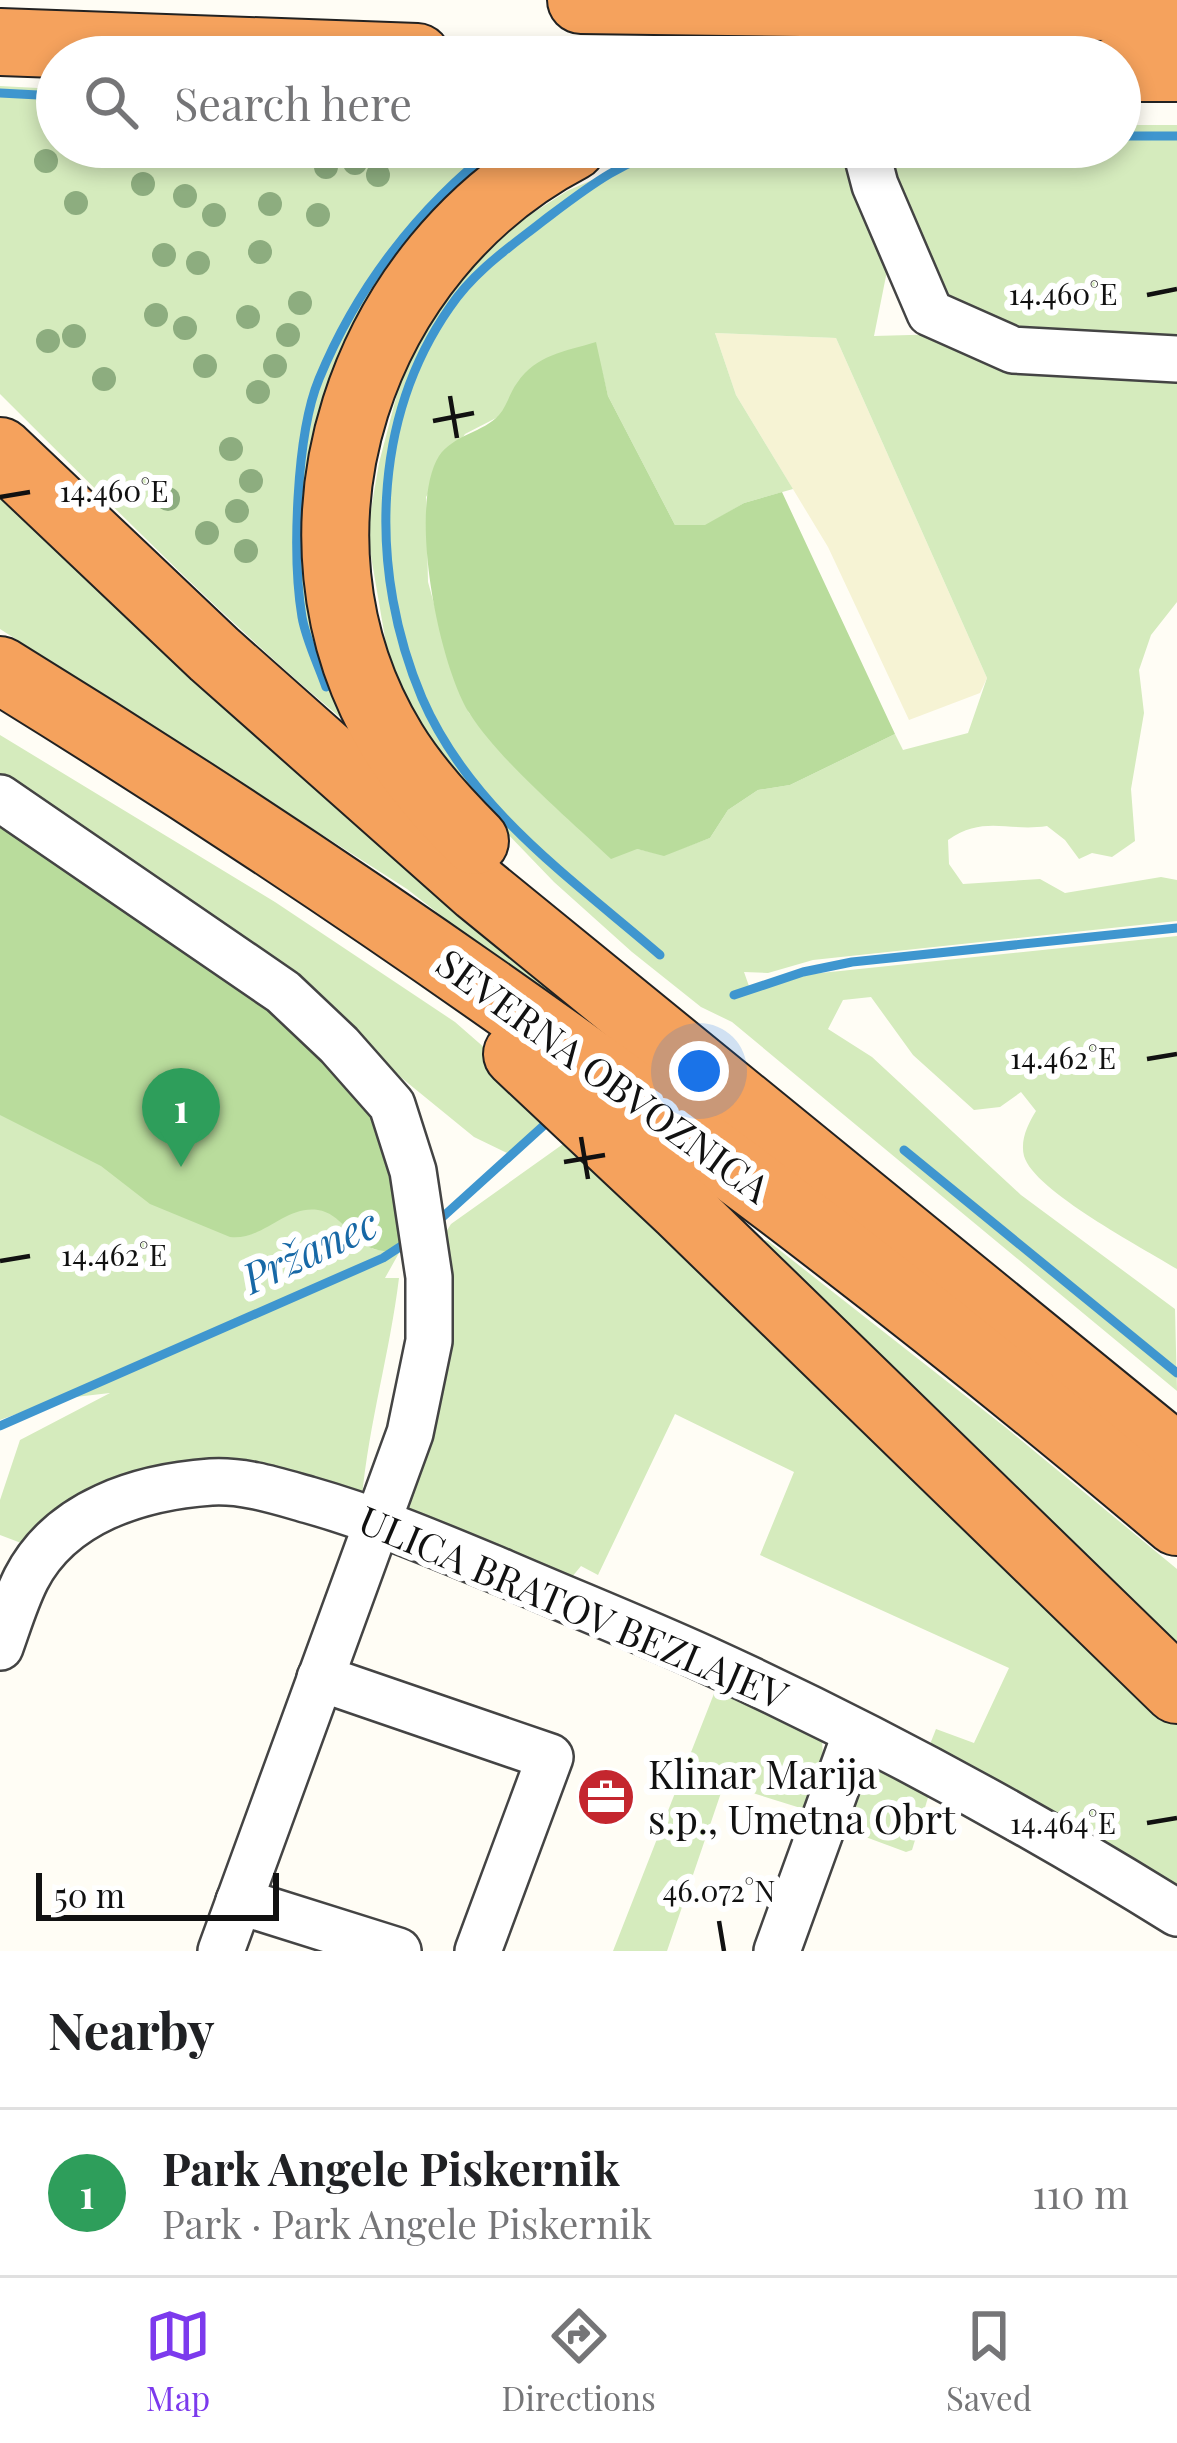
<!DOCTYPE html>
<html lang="en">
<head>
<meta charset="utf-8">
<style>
	:root { --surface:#fff; --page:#f6f6f6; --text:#202124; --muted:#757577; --line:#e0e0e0; --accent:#7c3aed }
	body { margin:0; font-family:"Playfair Display",serif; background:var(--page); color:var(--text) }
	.scale { position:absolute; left:36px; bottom:30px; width:243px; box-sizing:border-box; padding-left:12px; border:6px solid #111; border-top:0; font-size:33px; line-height:42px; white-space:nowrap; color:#111; -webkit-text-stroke:9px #fff; paint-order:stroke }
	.you { position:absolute; left:699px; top:1071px; width:42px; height:42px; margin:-30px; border:9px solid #fff; border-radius:50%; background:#1a73e8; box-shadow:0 0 0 18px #1a73e833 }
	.badge { display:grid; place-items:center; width:78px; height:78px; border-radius:50%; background:var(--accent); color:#fff; font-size:39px; font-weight:700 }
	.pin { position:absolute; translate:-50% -99px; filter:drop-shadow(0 3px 6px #0008) }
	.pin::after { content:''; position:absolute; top:63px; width:42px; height:36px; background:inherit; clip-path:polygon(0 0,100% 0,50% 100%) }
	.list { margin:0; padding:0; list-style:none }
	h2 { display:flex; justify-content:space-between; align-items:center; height:156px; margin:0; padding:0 48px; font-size:51px }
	h2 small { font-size:39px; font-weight:400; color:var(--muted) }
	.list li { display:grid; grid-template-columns:78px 1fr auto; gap:36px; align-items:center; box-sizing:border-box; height:168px; padding:0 48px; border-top:3px solid var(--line) }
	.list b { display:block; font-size:45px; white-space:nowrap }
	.list p { margin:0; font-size:39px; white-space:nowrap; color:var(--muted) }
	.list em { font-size:39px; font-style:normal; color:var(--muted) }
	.icon { flex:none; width:66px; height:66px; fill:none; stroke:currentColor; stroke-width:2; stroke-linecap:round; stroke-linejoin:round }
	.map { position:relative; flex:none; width:1177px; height:1951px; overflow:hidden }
	.search { position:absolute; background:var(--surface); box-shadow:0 6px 18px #0003; left:36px; right:36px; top:36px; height:132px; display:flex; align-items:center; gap:30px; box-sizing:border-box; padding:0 42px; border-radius:66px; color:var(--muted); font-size:45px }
	.sheet { height:324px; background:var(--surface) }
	nav { display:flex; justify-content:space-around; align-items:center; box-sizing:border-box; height:168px; border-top:3px solid var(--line); background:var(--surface); font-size:33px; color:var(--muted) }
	nav a { display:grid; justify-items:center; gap:6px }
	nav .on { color:var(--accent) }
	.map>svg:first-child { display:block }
	.farmland { fill:#f6f3d4 }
	.green { fill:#d5ebbd; fill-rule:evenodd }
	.forest { fill:#b9dc9c }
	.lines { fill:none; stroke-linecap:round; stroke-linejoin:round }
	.stream { stroke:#3f96cf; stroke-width:9 }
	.minor-casing { stroke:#444; stroke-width:50 }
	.highway-casing { stroke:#222; stroke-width:70 }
	.minor { stroke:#fff; stroke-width:45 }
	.highway { stroke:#f5a25d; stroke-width:66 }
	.tree { fill:#8dad7f }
	.ticks { fill:none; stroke:#111; stroke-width:4.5 }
	.labels { text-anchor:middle; stroke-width:12; stroke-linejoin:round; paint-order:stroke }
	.street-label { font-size:39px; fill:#111; stroke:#fff }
	.poi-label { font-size:39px; fill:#111; stroke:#fff; text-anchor:start }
	.water-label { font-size:42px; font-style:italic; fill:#1768a6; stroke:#fff }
	.ticks-label { font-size:30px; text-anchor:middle; fill:#111; stroke:#fff; stroke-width:12; stroke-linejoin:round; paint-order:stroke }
</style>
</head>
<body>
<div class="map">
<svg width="1177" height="1951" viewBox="0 0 1177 1951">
	<rect width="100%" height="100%" fill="#fffdf5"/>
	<polygon class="farmland" points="715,333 836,338 987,678 980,693 909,720 828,547 736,395"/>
	<g class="green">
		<path d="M0,86L57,89V147H535L351,362L365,738C235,632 118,511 0,394Z"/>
		<polygon points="1120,125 1177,125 1177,359 930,313 884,147 1120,147"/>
		<path d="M687,147L839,150L891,251L874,336L946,334L1177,369V602L1151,635L1139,670L1144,713L1131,789L1135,841L1112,857L1092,853L1079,859L1065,840L1047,826C1008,832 984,815 948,840L949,864L963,884L1040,879L1065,893L1161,877L1177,880V921L813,960L768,973L744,972L750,989L792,976L1177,936V1269C1143,1248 1034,1191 1024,1156C1020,1140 1028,1124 1036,1111L1021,1092L1000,1107L974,1110L913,1055L871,997L843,1000L828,1029L872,1057L1021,1195L1175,1309L1177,1391L732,1022L701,1007L632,952L554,882L477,802L410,712L389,661L367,533L379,463L403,371L439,299L502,233L567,191L640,159ZM715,333L836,338L987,678L968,733L903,750L895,734L790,785L758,790L728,810L710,838L664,855L637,849L469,713L454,676L428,582L426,497L465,434L498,417L595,343L608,396L675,525L705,526L744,503L793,489L736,395Z"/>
		<polygon points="0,497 237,713 626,1044 620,1055 407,889 0,629"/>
		<polygon points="0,735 275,902 455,1022 564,1117 507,1153 474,1137 360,1044 42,802 0,775"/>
		<path d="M0,856L351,1233L373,1249L399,1253L385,1278H399C390,1352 369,1423 362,1497L245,1473L29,1546L0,1535V1500L20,1440L110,1393L58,1399L0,1420Z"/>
		<polygon points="580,1132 1177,1707 1177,1907 923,1762 936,1729 974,1743 1009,1668 760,1555 794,1472 675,1414 598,1575 581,1566 567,1583 393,1516 441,1240 451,1224"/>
		<polygon points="760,1239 768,1241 1005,1427 1177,1569 1177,1668"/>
		<polygon points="717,1686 822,1737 823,1760 807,1810 724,1784 667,1951 613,1951"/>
		<polygon points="861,1766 880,1766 930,1791 912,1850 906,1852 836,1826"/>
	</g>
	<g class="forest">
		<path d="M596,342L608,396L675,525H705L744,503L782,492L895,734L790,785L758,790L728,810L710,838L664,856L637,849L611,859C570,820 499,760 470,714C439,666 407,507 439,456C453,435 484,432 499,415C507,406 510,392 517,383C537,354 564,352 596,342Z"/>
		<path d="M0,822L191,942L359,1085L386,1140L401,1224L399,1253C391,1252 380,1251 371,1248C351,1239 340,1213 318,1210C285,1205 263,1241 230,1237L150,1204L101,1166L0,1115Z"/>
	</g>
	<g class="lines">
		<g class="stream">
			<polyline points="0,93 57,96"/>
			<polyline points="1120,136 1177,136"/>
			<path d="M326,687C318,664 306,640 302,617C292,557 296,435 319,379C357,287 418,208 496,147"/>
			<path d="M660,955C572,879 470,809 422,698C369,573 371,420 450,307C474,271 510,247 543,221C584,190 625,157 677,147"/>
			<polyline points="734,995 803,972 852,962 1177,928"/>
			<polyline points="904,1150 1177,1373"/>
			<polyline points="436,1223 552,1118"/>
			<polyline points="0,1426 383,1258 412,1239"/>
		</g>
		<g class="minor-casing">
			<g id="minor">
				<polyline points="865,147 875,185 930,313 1013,350 1177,359"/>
				<polyline points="0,798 283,992 339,1045 392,1105 413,1171 429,1277 429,1341 410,1433 221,1951"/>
				<path d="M0,1647C8,1625 15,1601 26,1579C61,1511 140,1487 211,1482C244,1480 277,1491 309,1500C376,1519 439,1546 504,1573C571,1602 639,1629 705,1659C867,1733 1026,1819 1177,1913"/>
				<polyline points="320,1678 550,1757 478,1951"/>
				<polyline points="239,1901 398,1951"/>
				<polyline points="777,1951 856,1733"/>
			</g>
		</g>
		<g class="highway-casing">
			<g id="highway">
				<polyline points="581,0 1177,8"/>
				<polyline points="0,42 417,57"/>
				<polyline points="1120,68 1177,68"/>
				<polyline points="0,451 214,654 479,889 1177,1458"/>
				<path d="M0,670C413,924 807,1209 1177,1522"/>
				<path d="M475,841C445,811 415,778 393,742C265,533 361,257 572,147"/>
				<polyline points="517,1054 681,1208 1177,1690"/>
			</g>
		</g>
		<use href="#minor" class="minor"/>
		<use href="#highway" class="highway"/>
	</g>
	<g class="tree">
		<circle cx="46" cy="161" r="12"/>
		<circle cx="355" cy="163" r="12"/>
		<circle cx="326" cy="167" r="12"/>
		<circle cx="378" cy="175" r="12"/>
		<circle cx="143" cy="184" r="12"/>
		<circle cx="185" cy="196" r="12"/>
		<circle cx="76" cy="203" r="12"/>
		<circle cx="270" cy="204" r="12"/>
		<circle cx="214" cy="215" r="12"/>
		<circle cx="318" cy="215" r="12"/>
		<circle cx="260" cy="252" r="12"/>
		<circle cx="164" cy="255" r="12"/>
		<circle cx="198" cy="263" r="12"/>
		<circle cx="300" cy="303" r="12"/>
		<circle cx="156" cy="315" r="12"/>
		<circle cx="248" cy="317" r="12"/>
		<circle cx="185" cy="328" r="12"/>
		<circle cx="288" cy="335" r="12"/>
		<circle cx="74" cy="336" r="12"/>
		<circle cx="48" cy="341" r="12"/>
		<circle cx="205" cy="366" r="12"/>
		<circle cx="275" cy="366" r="12"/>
		<circle cx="104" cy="379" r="12"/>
		<circle cx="258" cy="392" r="12"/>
		<circle cx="231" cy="449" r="12"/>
		<circle cx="251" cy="481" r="12"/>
		<circle cx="168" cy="499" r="12"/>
		<circle cx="237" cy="511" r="12"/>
		<circle cx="207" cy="533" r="12"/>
		<circle cx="246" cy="551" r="12"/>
	</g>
	<path class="ticks" d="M1147,295L1177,289M450,396L457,438M433,421L474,413M0,497L30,492M1147,1059L1177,1054M581,1137L588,1179M564,1162L605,1155M0,1261L30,1256M1147,1823L1177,1818M719,1921L724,1951"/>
	<defs>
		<g id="office-disc" transform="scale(3)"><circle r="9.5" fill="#c4262e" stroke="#fff"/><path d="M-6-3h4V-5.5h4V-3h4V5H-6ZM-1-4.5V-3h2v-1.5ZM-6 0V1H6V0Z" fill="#fff"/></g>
	</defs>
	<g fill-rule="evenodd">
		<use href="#office-disc" x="606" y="1797"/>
	</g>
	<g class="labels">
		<g class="street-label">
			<text transform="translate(603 1076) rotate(36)" y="14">SEVERNA OBVOZNICA</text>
			<text transform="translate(573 1608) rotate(23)" y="14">ULICA BRATOV BEZLAJEV</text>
		</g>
		<g class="poi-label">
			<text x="648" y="1789">Klinar Marija<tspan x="648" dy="45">s.p., Umetna Obrt</tspan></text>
		</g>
		<g class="water-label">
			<text transform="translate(310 1251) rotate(-25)" y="15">Pržanec</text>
		</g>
	</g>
	<g class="ticks-label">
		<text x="1063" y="305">14.460°E</text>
		<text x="114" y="502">14.460°E</text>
		<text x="1063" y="1069">14.462°E</text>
		<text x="114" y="1266">14.462°E</text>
		<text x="1063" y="1834">14.464°E</text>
		<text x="719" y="1902">46.072°N</text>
	</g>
</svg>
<div class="scale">50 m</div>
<div class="you"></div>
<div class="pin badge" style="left:181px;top:1167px;background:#2e9e5b">1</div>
<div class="search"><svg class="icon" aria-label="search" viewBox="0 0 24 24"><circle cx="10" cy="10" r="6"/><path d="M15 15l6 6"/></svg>Search here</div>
</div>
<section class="sheet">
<h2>Nearby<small></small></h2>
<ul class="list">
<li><span class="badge" style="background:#2e9e5b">1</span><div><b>Park Angele Piskernik</b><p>Park · Park Angele Piskernik</p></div><em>110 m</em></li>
</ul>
</section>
<nav>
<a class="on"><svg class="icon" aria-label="map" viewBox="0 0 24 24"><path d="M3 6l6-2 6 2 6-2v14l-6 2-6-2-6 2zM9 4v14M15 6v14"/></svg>Map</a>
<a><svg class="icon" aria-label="directions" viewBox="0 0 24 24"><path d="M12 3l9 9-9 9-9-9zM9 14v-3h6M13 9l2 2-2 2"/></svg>Directions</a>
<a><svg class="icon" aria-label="saved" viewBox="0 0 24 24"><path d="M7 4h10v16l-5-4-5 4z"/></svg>Saved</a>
</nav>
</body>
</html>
